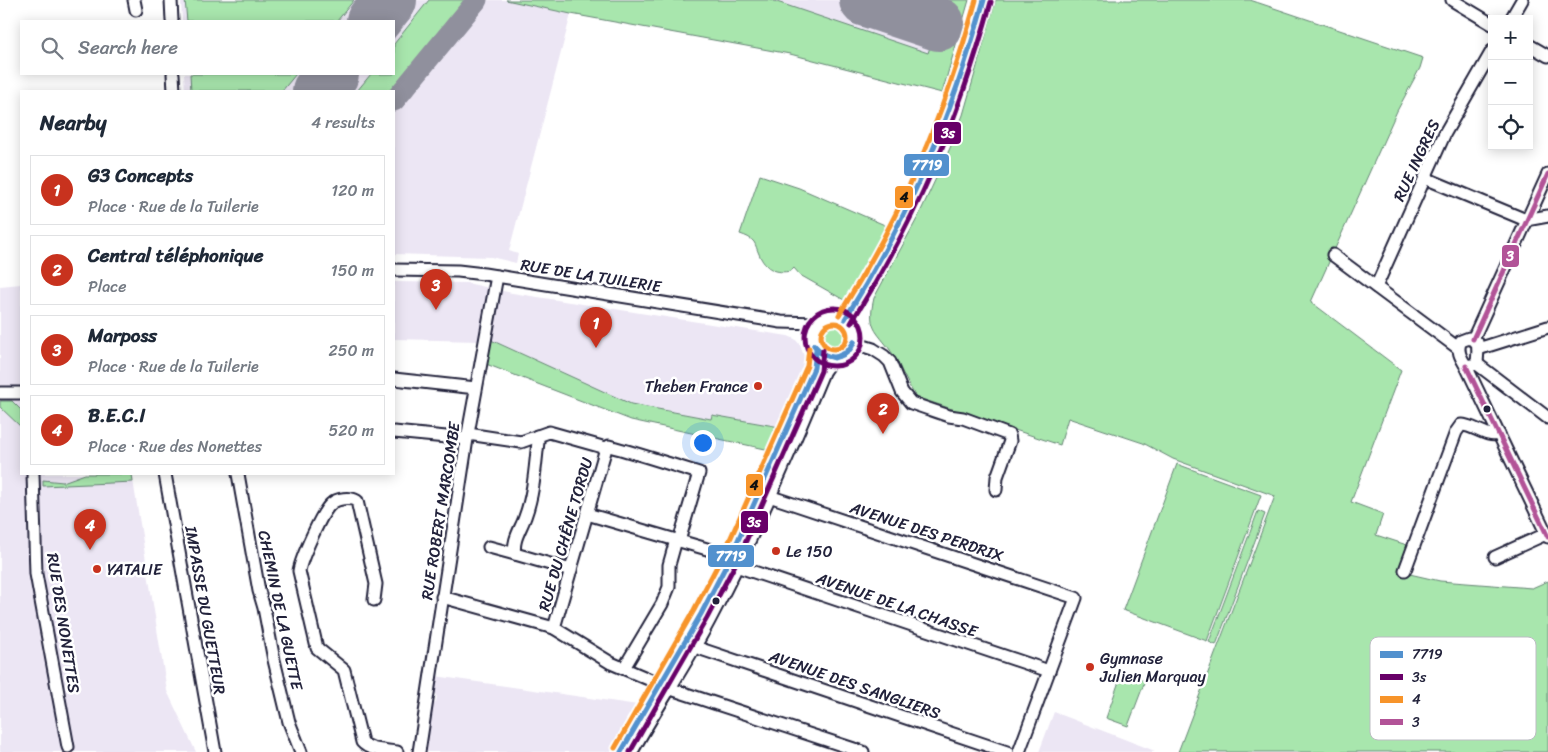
<!DOCTYPE html>
<html lang="en">
<head>
<meta charset="utf-8">
<style>
	:root { --surface:#fff; --page:#f2f2f3; --text:#1f2937; --muted:#747a83; --line:#e0e1e3; --accent:#c8321e }
	body { margin:0; font-family:Sriracha,sans-serif; background:var(--page); color:var(--text) }
	.controls { position:absolute; right:15px; top:15px; display:grid; overflow:hidden; border-radius:0px; box-shadow:0 2px 12px #0003 }
	.controls button { width:45px; height:45px; display:grid; place-items:center; padding:0; border:0; border-bottom:1px solid var(--line); background:var(--surface); color:var(--text); font:25px sans-serif }
	.you { position:absolute; left:702px; top:442px; width:18px; height:18px; margin:-12px; border:4px solid #fff; border-radius:50%; background:#1a73e8; box-shadow:0 0 0 8px #1a73e833 }
	.badge { display:grid; place-items:center; width:32px; height:32px; border-radius:50%; background:var(--accent); color:#fff; font-size:16px; font-weight:700 }
	.pin { position:absolute; translate:-50% -41px; filter:drop-shadow(0 1px 2px #0008) }
	.pin::after { content:''; position:absolute; top:26px; width:18px; height:15px; background:inherit; clip-path:polygon(0 0,100% 0,50% 100%) }
	.list { margin:0; padding:0; list-style:none }
	h2 { display:flex; justify-content:space-between; align-items:center; height:65px; margin:0; padding:0 20px; font-size:21px }
	h2 small { font-size:16px; font-weight:400; color:var(--muted) }
	.list li { display:grid; grid-template-columns:32px 1fr auto; gap:15px; align-items:center; box-sizing:border-box; height:70px; margin:0 10px 10px; padding:0 10px; border:1px solid var(--line); border-radius:0px }
	.list b { display:block; font-size:19px; white-space:nowrap }
	.list p { margin:0; font-size:16px; white-space:nowrap; color:var(--muted) }
	.list em { font-size:16px; font-style:normal; color:var(--muted) }
	.icon { flex:none; width:28px; height:28px; fill:none; stroke:currentColor; stroke-width:2; stroke-linecap:round; stroke-linejoin:round }
	.map { position:relative; flex:none; width:1548px; height:752px; overflow:hidden }
	.search { position:absolute; background:var(--surface); box-shadow:0 2px 12px #0003; left:20px; top:20px; width:375px; height:55px; display:flex; align-items:center; gap:12px; box-sizing:border-box; padding:0 18px; border-radius:0px; color:var(--muted); font-size:19px }
	.panel { position:absolute; background:var(--surface); box-shadow:0 2px 12px #0003; left:20px; top:90px; width:375px; height:385px; border-radius:0px }
	.map>svg:first-child { display:block }
	.built { fill:#ece6f4 }
	.green { fill:#a8e6ad; stroke:#658474 }
	.lines { fill:none; stroke-linecap:round; stroke-linejoin:round }
	.taxiway { stroke:#90909d; stroke-width:21 }
	.runway { stroke:#90909d; stroke-width:54 }
	.minor-casing { stroke:#22223b; stroke-width:15 }
	.major-casing { stroke:#22223b; stroke-width:18 }
	.minor { stroke:#fff; stroke-width:11 }
	.major { stroke:#fff; stroke-width:14 }
	.bus-1-casing { stroke:#fff; stroke-width:9 }
	.bus-2-casing { stroke:#fff; stroke-width:9 }
	.bus-3-casing { stroke:#fff; stroke-width:9 }
	.bus-4-casing { stroke:#fff; stroke-width:9 }
	.bus-1 { stroke:#5291ce; stroke-width:5 }
	.bus-2 { stroke:#680068; stroke-width:5 }
	.bus-3 { stroke:#f7942a; stroke-width:5 }
	.bus-4 { stroke:#b25397; stroke-width:5 }
	.poi-dot { fill:#c8321e; stroke:#fff; stroke-width:2 }
	.bus-dot { fill:#22223b; stroke:#fff; stroke-width:2 }
	.labels { text-anchor:middle; stroke-width:5; stroke-linejoin:round; paint-order:stroke }
	.street-label { font-size:16px; fill:#22223b; stroke:#fff }
	.poi-label { font-size:16px; fill:#22223b; stroke:#fff; text-anchor:start }
	.key { fill:#fff; stroke:#bdbdc4; stroke-width:1 }
	.key-label { font-size:14px; fill:#22223b }
	.line-badge { stroke:#fff; stroke-width:2 }
	.badge-label { font-size:14px; text-anchor:middle; font-weight:bold; fill:#fff }
	.pale-badge-label { font-size:14px; text-anchor:middle; font-weight:bold; fill:#111 }
</style>
</head>
<body>
<div class="map">
<svg width="1548" height="752" viewBox="0 0 1548 752">
	<rect width="100%" height="100%" fill="#fff"/>
	<filter id="ink" filterUnits="userSpaceOnUse"><feTurbulence type="fractalNoise" baseFrequency=".02" numOctaves="2"/><feDisplacementMap in="SourceGraphic" scale="10" xChannelSelector="R" yChannelSelector="G"/><feConvolveMatrix kernelMatrix="1 2 1 2 8 2 1 2 1" color-interpolation-filters="sRGB"/></filter>
	<g filter="url(#ink)">
		<g class="built">
			<polygon points="181,0 969,0 942,93 790,54 571,14 509,251 518,254 516,263 491,257 394,254 394,91 185,91 184,74 394,74 394,21 182,21"/>
			<polygon points="394,282 467,283 512,293 788,336 795,339 800,345 806,362 804,367 805,368 780,427 713,415 712,419 631,404 491,340 479,341 394,339"/>
			<polygon points="21,284 21,474 132,474 167,691 196,752 0,752 0,286"/>
			<polygon points="435,676 638,705 611,752 425,752 431,706 436,702 437,695 433,690"/>
			<polygon points="1054,712 1155,751 1159,752 1039,752"/>
		</g>
		<g class="green">
			<polygon points="185,0 354,0 337,21 187,21"/>
			<polygon points="429,0 467,0 394,93 394,91 357,91 371,74 394,74 394,44"/>
			<polygon points="506,0 771,0 928,53 946,0 969,0 942,93 790,54 571,14"/>
			<path d="M996,0H1250L1423,58L1420,68L1397,111L1311,302L1401,370L1351,502L1383,514L1376,535L1410,546L1401,572L1440,581L1532,588L1548,581V752H1178L1275,496L1173,459L1143,443L1068,418L1060,445L916,397C907,384 902,370 894,356C879,331 866,332 874,298L918,217L950,148L963,115Z"/>
			<polygon points="190,74 296,74 282,91 191,91"/>
			<path d="M760,175L799,188L887,226L858,279L844,300L800,275L794,268L791,271C776,274 765,269 759,254C757,250 756,245 754,242C751,238 746,236 740,234Z"/>
			<circle cx="833" cy="336" r="14"/>
			<polygon points="491,340 631,404 711,419 712,415 780,427 770,450 631,420 486,364"/>
			<polygon points="0,401 12,401 21,410 21,427 0,407"/>
			<polygon points="1177,464 1261,495 1207,641 1123,610"/>
			<polygon points="85,474 132,474 133,482 43,486 43,480 63,482"/>
			<polygon points="1258,511 1265,514 1216,645 1209,642"/>
			<polygon points="1122,673 1145,681 1128,726 1106,718"/>
		</g>
		<g class="lines">
			<g class="taxiway">
				<polyline points="930,22 938,0"/>
				<polyline points="394,101 477,0"/>
			</g>
			<g class="runway">
				<polyline points="866,0 938,24"/>
				<polyline points="373,21 390,0"/>
				<polyline points="319,91 332,74"/>
			</g>
			<g class="minor-casing">
				<g id="minor">
					<polyline points="134,0 136,10"/>
					<polyline points="171,0 172,21"/>
					<polyline points="1452,0 1492,24"/>
					<polyline points="1511,19 1522,0"/>
					<polyline points="1529,45 1548,56"/>
					<polyline points="173,74 174,91"/>
					<polyline points="1425,178 1526,220 1548,216"/>
					<polyline points="1333,255 1458,348"/>
					<polyline points="394,270 458,271 484,274 781,322 817,323"/>
					<polyline points="1376,287 1445,133 1492,51"/>
					<path d="M1469,338L1477,342L1478,349L1477,364L1466,366C1461,358 1456,350 1461,341Z"/>
					<polyline points="1473,339 1548,174"/>
					<polyline points="854,343 873,349 884,356 890,362 902,392 911,403 949,416 963,418 1009,435 1010,441 997,477 996,490"/>
					<polyline points="1478,349 1548,327"/>
					<polyline points="1477,364 1548,418"/>
					<polyline points="1466,366 1548,537"/>
					<polyline points="394,379 476,388"/>
					<polyline points="0,393 21,393"/>
					<polyline points="394,432 467,439"/>
					<path d="M468,434L521,442L549,432L606,448L609,446C640,454 669,464 699,473L679,541"/>
					<path d="M537,436L538,442C535,467 534,493 525,517C521,529 512,540 515,554L571,570"/>
					<polyline points="33,474 36,574 68,747"/>
					<polyline points="165,474 215,752"/>
					<polyline points="238,474 259,591 264,608 274,660 289,722 301,752"/>
					<polyline points="769,496 1076,598 1019,752"/>
					<polyline points="587,514 731,556"/>
					<polyline points="489,547 515,554"/>
					<polyline points="1495,557 1546,534"/>
					<polyline points="736,566 1049,671"/>
					<path d="M1405,570L1456,432L1461,425C1475,425 1485,438 1499,434"/>
					<polyline points="442,597 554,628 611,663 660,684"/>
					<path d="M374,600L376,584L357,501C350,497 337,498 331,504C322,511 301,559 299,571L317,648L344,670L362,742C370,751 386,750 397,752"/>
					<polyline points="554,628 606,448"/>
					<polyline points="692,646 1007,752"/>
					<polyline points="624,668 662,604 669,587 669,565 676,540"/>
					<polyline points="668,688 863,752"/>
					<polyline points="419,752 467,439 497,276"/>
				</g>
			</g>
			<g class="major-casing">
				<g id="major">
					<path d="M845,319C910,221 955,113 984,0"/>
					<polyline points="773,462 814,368 816,349"/>
					<path d="M630,752C656,705 687,661 711,614C753,535 788,453 822,371C825,366 830,360 836,358C843,355 850,353 853,344C856,337 855,328 849,322C824,294 788,352 834,358"/>
				</g>
			</g>
			<use href="#minor" class="minor"/>
			<use href="#major" class="major"/>
			<g class="bus-1-casing">
				<g id="bus-1">
					<path d="M845,319C910,215 951,118 984,0"/>
					<polyline points="814,345 823,354 834,358 847,352 854,342"/>
					<path d="M814,345L821,354C835,360 849,357 854,342"/>
					<polyline points="621,752 701,614 731,556 814,368 816,349"/>
				</g>
			</g>
			<g class="bus-2-casing">
				<g id="bus-2">
					<circle cx="834" cy="337" r="29"/>
					<path d="M851,323C917,219 958,121 991,2"/>
					<polyline points="630,752 707,618 738,559 821,371 823,350"/>
				</g>
			</g>
			<g class="bus-3-casing">
				<g id="bus-3">
					<path d="M839,315C903,213 944,116 976,0"/>
					<circle cx="834" cy="336" r="13"/>
					<polyline points="615,748 694,610 724,553 807,366 809,348"/>
				</g>
			</g>
			<g class="bus-4-casing">
				<g id="bus-4">
					<polyline points="1473,339 1548,174"/>
					<polyline points="1466,366 1548,537"/>
				</g>
			</g>
			<use href="#bus-1" class="bus-1"/>
			<use href="#bus-2" class="bus-2"/>
			<use href="#bus-3" class="bus-3"/>
			<use href="#bus-4" class="bus-4"/>
		</g>
	</g>
	<g class="poi-dot">
		<circle cx="758" cy="386" r="5"/>
		<circle cx="776" cy="551" r="5"/>
		<circle cx="97" cy="569" r="5"/>
		<circle cx="1090" cy="667" r="5"/>
	</g>
	<g class="bus-dot">
		<circle cx="1487" cy="409" r="4.5"/>
		<circle cx="716" cy="601" r="4.5"/>
	</g>
	<g class="labels">
		<g class="street-label">
			<text transform="translate(1416 160) rotate(-65)" y="6">RUE INGRES</text>
			<text transform="translate(591 275) rotate(9)" y="6">RUE DE LA TUILERIE</text>
			<text transform="translate(440 511) rotate(-81)" y="6">RUE ROBERT MARCOMBE</text>
			<text transform="translate(927 531) rotate(18)" y="6">AVENUE DES PERDRIX</text>
			<text transform="translate(565 534) rotate(-74)" y="6">RUE DU CHÊNE TORDU</text>
			<text transform="translate(897 604) rotate(19)" y="6">AVENUE DE LA CHASSE</text>
			<text transform="translate(206 610) rotate(80)" y="6">IMPASSE DU GUETTEUR</text>
			<text transform="translate(281 610) rotate(78)" y="6">CHEMIN DE LA GUETTE</text>
			<text transform="translate(64 623) rotate(81)" y="6">RUE DES NONETTES</text>
			<text transform="translate(855 684) rotate(19)" y="6">AVENUE DES SANGLIERS</text>
		</g>
		<g class="poi-label">
			<text x="748" y="392" text-anchor="end">Theben France</text>
			<text x="786" y="557">Le 150</text>
			<text x="107" y="575">YATALIE</text>
			<text x="1100" y="664">Gymnase<tspan x="1100" dy="18">Julien Marquay</tspan></text>
		</g>
	</g>
	<rect x="1370" y="637" width="166" height="103" rx="8" class="key"/>
	<rect x="1380" y="651" width="23" height="7" fill="#5291ce"/>
	<rect x="1380" y="674" width="23" height="6" fill="#680068"/>
	<rect x="1380" y="696" width="23" height="7" fill="#f7942a"/>
	<rect x="1380" y="719" width="23" height="6" fill="#b25397"/>
	<g class="key-label">
		<text x="1412" y="659">7719</text>
		<text x="1412" y="682">3s</text>
		<text x="1412" y="704">4</text>
		<text x="1412" y="727">3</text>
	</g>
	<g class="line-badge">
		<rect x="933" y="121" width="29" height="24" rx="5" fill="#680068"/>
		<rect x="903" y="153" width="47" height="24" rx="5" fill="#5291ce"/>
		<rect x="894" y="185" width="20" height="24" rx="5" fill="#f7942a"/>
		<rect x="1501" y="244" width="19" height="24" rx="5" fill="#b25397"/>
		<rect x="745" y="473" width="19" height="24" rx="5" fill="#f7942a"/>
		<rect x="740" y="510" width="29" height="24" rx="5" fill="#680068"/>
		<rect x="707" y="544" width="48" height="24" rx="5" fill="#5291ce"/>
	</g>
	<g class="badge-label">
		<text x="948" y="138">3s</text>
		<text x="927" y="170">7719</text>
		<text x="1510" y="261">3</text>
		<text x="754" y="527">3s</text>
		<text x="731" y="561">7719</text>
	</g>
	<g class="pale-badge-label">
		<text x="904" y="202">4</text>
		<text x="754" y="490">4</text>
	</g>
</svg>
<div class="controls">
<button>+</button>
<button>−</button>
<button><svg class="icon" aria-label="locate" viewBox="0 0 24 24"><circle cx="12" cy="12" r="6"/><path d="M12 2v4M12 18v4M2 12h4M18 12h4"/></svg></button>
</div>
<div class="you"></div>
<div class="pin badge" style="left:596px;top:348px">1</div>
<div class="pin badge" style="left:883px;top:434px">2</div>
<div class="pin badge" style="left:436px;top:310px">3</div>
<div class="pin badge" style="left:90px;top:550px">4</div>
<div class="search"><svg class="icon" aria-label="search" viewBox="0 0 24 24"><circle cx="10" cy="10" r="6"/><path d="M15 15l6 6"/></svg>Search here</div>
<section class="panel">
<h2>Nearby<small>4 results</small></h2>
<ul class="list">
<li><span class="badge">1</span><div><b>G3 Concepts</b><p>Place · Rue de la Tuilerie</p></div><em>120 m</em></li>
<li><span class="badge">2</span><div><b>Central téléphonique</b><p>Place</p></div><em>150 m</em></li>
<li><span class="badge">3</span><div><b>Marposs</b><p>Place · Rue de la Tuilerie</p></div><em>250 m</em></li>
<li><span class="badge">4</span><div><b>B.E.C.I</b><p>Place · Rue des Nonettes</p></div><em>520 m</em></li>
</ul>
</section>
</div>
</body>
</html>
